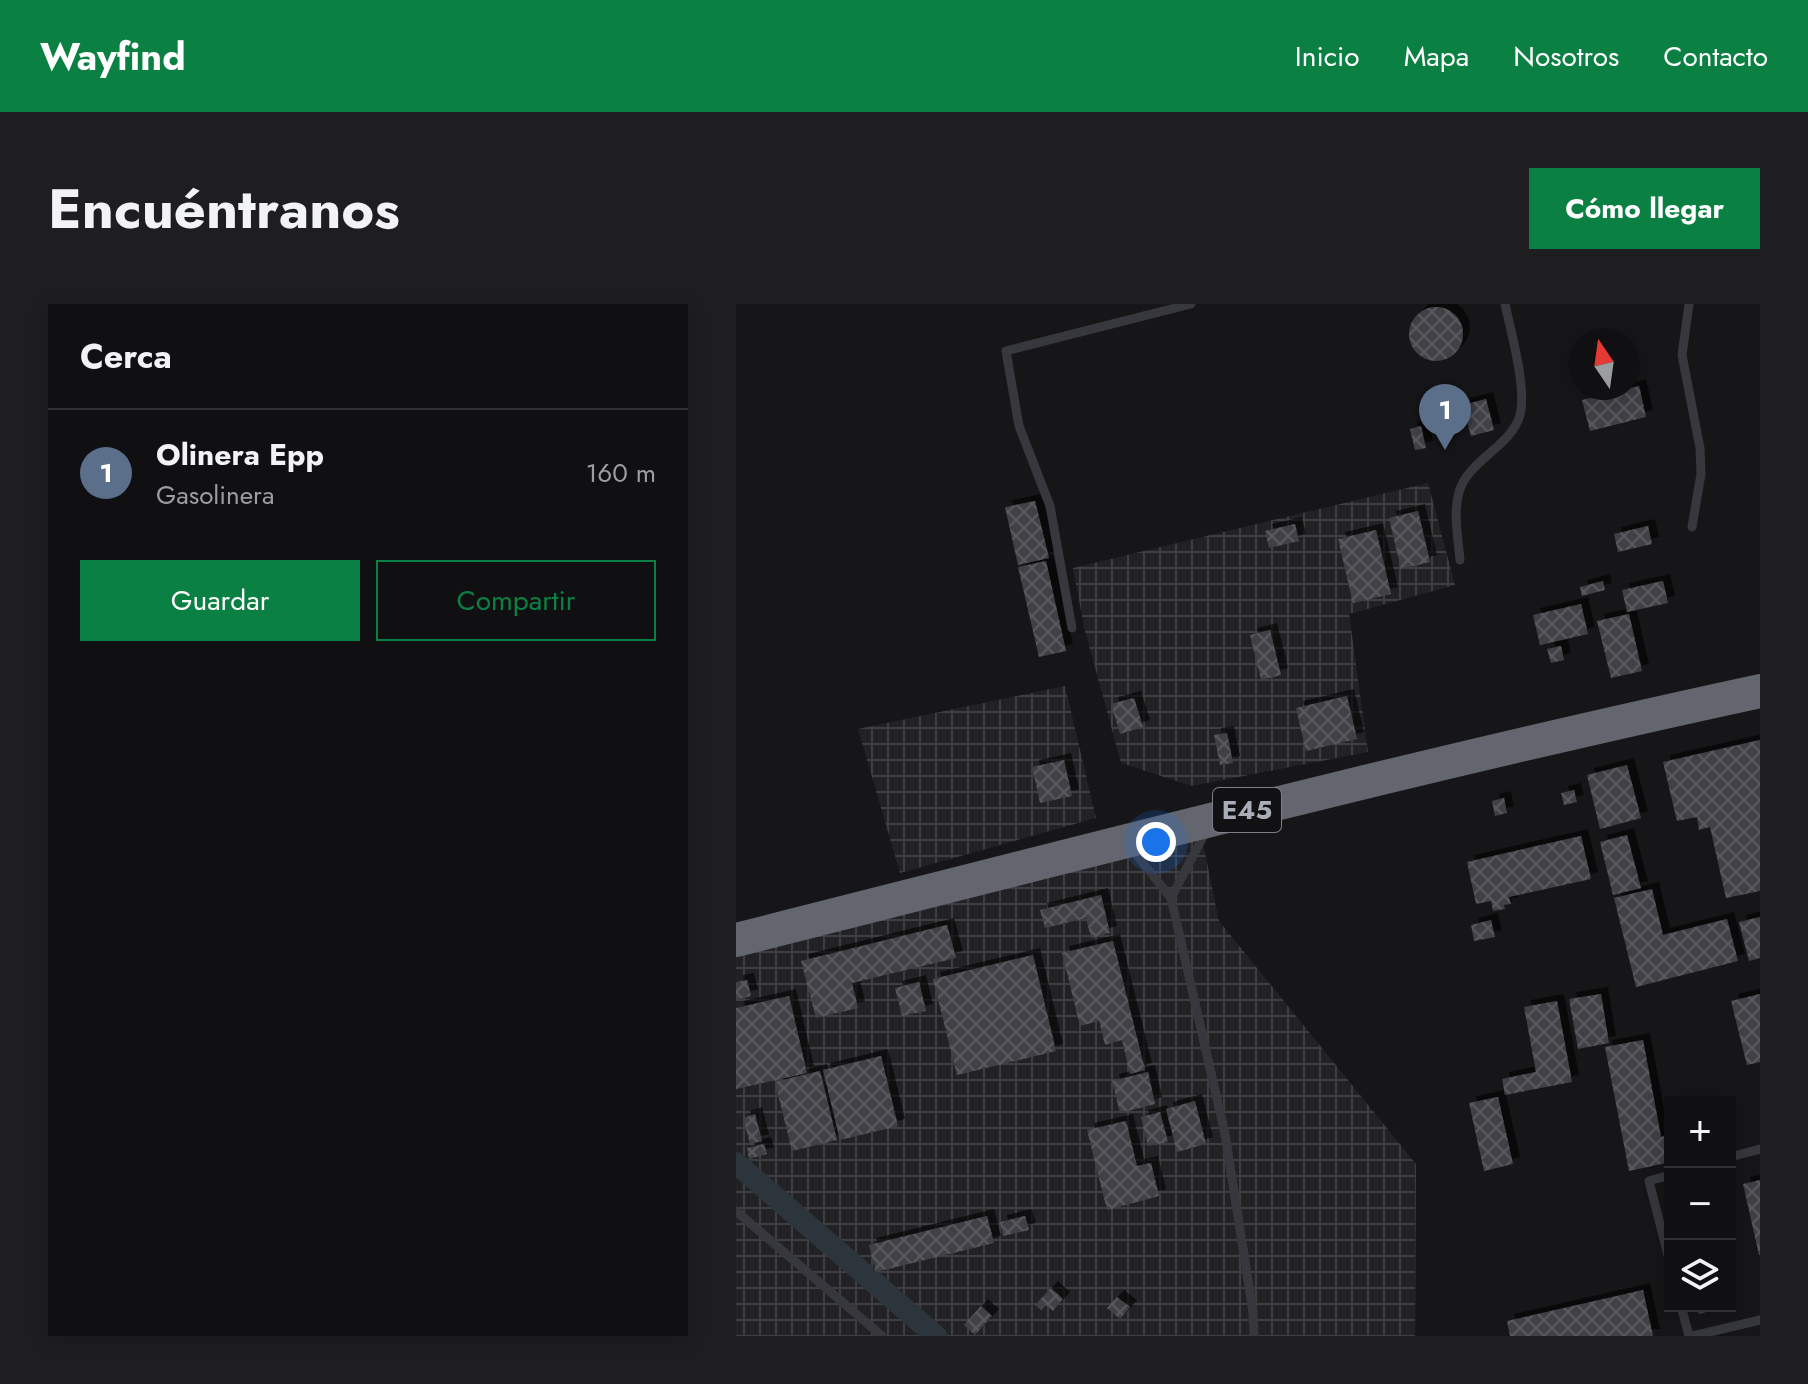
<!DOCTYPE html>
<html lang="es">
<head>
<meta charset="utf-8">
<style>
	:root { --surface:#101012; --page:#1e1e20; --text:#f1f3f6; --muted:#9c9d9f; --line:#303032; --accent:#0b8043 }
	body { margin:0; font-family:Jost,sans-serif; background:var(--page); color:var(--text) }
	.controls { position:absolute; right:24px; bottom:24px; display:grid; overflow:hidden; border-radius:0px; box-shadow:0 4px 20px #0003 }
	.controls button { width:72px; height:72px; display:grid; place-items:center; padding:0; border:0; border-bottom:2px solid var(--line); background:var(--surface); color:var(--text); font:40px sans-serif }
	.compass { position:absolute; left:832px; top:24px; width:72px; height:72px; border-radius:50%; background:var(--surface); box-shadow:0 4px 20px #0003; rotate:347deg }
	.you { position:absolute; left:420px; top:538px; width:28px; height:28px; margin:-20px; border:6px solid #fff; border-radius:50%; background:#1a73e8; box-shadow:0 0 0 12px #1a73e833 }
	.badge { display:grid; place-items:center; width:52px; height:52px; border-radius:50%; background:var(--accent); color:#fff; font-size:26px; font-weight:700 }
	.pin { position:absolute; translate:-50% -66px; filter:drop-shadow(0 2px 4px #0008) }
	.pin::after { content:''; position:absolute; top:42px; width:28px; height:24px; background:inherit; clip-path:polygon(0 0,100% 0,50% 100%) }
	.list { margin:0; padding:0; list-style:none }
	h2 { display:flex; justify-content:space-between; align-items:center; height:104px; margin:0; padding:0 32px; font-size:34px }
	h2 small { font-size:26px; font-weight:400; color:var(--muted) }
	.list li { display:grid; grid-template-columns:52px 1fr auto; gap:24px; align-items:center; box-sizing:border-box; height:128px; padding:0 32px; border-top:2px solid var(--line) }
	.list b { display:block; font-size:30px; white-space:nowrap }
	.list p { margin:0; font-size:26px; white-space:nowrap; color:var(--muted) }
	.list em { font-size:26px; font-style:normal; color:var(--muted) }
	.actions { display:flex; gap:16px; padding:24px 32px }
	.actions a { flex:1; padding:18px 0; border:2px solid var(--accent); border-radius:0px; text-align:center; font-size:28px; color:var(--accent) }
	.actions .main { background:var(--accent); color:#fff }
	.icon { flex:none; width:44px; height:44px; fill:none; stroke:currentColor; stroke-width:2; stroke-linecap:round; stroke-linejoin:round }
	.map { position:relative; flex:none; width:1024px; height:1032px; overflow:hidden; border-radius:0px }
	header { display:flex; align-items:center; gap:48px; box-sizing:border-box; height:112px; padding:0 40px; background:var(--accent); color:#fff }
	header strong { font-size:38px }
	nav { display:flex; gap:44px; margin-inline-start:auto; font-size:28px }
	.intro { display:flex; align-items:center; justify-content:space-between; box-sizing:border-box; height:192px; padding:0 48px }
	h1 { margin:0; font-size:56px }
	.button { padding:20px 36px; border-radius:0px; background:var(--accent); color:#fff; font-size:28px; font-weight:700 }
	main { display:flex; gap:48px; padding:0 48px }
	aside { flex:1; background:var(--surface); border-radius:0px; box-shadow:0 4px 20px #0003 }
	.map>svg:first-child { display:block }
	.industrial { fill:url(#industrial-grid) }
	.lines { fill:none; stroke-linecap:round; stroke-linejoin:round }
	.canal { stroke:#2c353c; stroke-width:22 }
	.building { fill:url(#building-cross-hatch); filter:url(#shadow) }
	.lane { stroke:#37383d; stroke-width:9 }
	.highway { stroke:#63666e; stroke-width:34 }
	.labels { text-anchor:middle; stroke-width:7; stroke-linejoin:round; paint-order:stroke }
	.shield { fill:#111113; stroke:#7b7e86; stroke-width:2 }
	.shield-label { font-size:26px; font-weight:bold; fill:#a8adb8 }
</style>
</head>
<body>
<header>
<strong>Wayfind</strong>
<nav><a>Inicio</a><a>Mapa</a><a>Nosotros</a><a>Contacto</a></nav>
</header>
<div class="intro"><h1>Encuéntranos</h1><a class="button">Cómo llegar</a></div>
<main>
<aside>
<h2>Cerca<small></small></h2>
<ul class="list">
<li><span class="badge" style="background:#5c6f8a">1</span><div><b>Olinera Epp</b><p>Gasolinera</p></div><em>160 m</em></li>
</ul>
<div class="actions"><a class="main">Guardar</a><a>Compartir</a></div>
</aside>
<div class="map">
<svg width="1024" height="1032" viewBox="0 0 1024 1032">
	<defs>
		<pattern id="industrial-grid" width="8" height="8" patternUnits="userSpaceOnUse" patternTransform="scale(2)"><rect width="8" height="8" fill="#222225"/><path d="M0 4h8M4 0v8" fill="none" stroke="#3f3f43"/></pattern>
		<pattern id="building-cross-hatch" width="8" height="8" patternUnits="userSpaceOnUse" patternTransform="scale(2)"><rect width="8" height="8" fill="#404145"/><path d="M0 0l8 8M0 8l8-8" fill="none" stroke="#595a5e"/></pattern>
		<filter id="shadow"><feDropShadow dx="7" dy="-7" stdDeviation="0" flood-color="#0009"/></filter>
	</defs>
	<rect width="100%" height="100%" fill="#161618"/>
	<g class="industrial">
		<polygon points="692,179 719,281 613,310 632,448 456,482 385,459 348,323 337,264"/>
		<polygon points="329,382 360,514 164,569 122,425"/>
		<polygon points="466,534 483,617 680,860 679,1032 0,1032 0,649"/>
	</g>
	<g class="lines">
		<polyline class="canal" points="0,859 200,1032"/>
	</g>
	<g class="building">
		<circle cx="700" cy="30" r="27"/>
		<polygon points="903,82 910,113 854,127 846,96"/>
		<polygon points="750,95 758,126 735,132 727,101"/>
		<polygon points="685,122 690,144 679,146 674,125"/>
		<polygon points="299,197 313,254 282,261 269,203"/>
		<polygon points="682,207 694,258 665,265 653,214"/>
		<polygon points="559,220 563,237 533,244 529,227"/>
		<polygon points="912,222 916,240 882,248 878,230"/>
		<polygon points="640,226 655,290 617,299 602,235"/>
		<polygon points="310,257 330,347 303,353 282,263"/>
		<polygon points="867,277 869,286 846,292 844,283"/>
		<polygon points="927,277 932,299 891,308 886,286"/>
		<polygon points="845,300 852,330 804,341 797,311"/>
		<polygon points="893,310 906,367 875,374 861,317"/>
		<polygon points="534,326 545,371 525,376 514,331"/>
		<polygon points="825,342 828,356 815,359 811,345"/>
		<polygon points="611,392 621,435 570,447 560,404"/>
		<polygon points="398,394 407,423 384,430 375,400"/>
		<polygon points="491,429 497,459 484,461 478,431"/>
		<polygon points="1024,436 1024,587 990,594 974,523 963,526 961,513 941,517 927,458"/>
		<polygon points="328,456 336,492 304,499 296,463"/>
		<polygon points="891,461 905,514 864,525 851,471"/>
		<polygon points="838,486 841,498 828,501 825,489"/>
		<polygon points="768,494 771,509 759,512 756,497"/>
		<polygon points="891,531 905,584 877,591 864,538"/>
		<polygon points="845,532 855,575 773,593 775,600 768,601 769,605 757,607 755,597 740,600 731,558"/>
		<polygon points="916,585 927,631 991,615 1002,657 900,683 878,594"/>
		<polygon points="365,591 374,629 355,634 350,614 309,624 304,606"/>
		<polygon points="1024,613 1024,654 1013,657 1003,618"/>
		<polygon points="755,616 759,633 738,637 735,621"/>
		<polygon points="211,621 220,654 116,679 122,704 80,714 65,657"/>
		<polygon points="377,637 409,766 394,770 386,736 369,741 363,717 344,722 326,649"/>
		<polygon points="297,651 320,747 221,771 197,675"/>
		<polygon points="11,676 15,692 0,696 0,678"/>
		<polygon points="183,678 190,707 166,712 159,684"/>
		<polygon points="865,690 873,739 842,745 833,695"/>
		<polygon points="1024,690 1024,758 1011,761 995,697"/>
		<polygon points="53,692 71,769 0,785 0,704"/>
		<polygon points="821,697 836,778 769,791 766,775 800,768 788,703"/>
		<polygon points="907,736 925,833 934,831 934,851 929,852 930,859 893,867 869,743"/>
		<polygon points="145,752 162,822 104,836 87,766"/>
		<polygon points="84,767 101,836 56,847 39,778"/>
		<polygon points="412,768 419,800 384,809 376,777"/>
		<polygon points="762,793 777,860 748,867 733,799"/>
		<polygon points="459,797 470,840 441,848 430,805"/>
		<polygon points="424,808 432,838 412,842 405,813"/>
		<polygon points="19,810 26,837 14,840 7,814"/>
		<polygon points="390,817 401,862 415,859 423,892 371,906 351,826"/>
		<polygon points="28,840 31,850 13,855 11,844"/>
		<polygon points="1024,876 1024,951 1023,951 1007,880"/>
		<polygon points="251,912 258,939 140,968 133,941"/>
		<polygon points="289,912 293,926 267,932 264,918"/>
		<polygon points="315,984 327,995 317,1007 310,1001 305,1006 299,1001"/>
		<polygon points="907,986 917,1032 774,1032 771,1017"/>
		<polygon points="381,993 394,1003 384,1015 371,1004"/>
		<polygon points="245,1002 256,1012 239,1031 228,1021"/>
		<polygon points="960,1002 989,1002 989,1003 963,1010"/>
	</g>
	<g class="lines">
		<g class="lane">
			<polyline points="953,0 946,51 964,144 965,170 956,223"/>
			<path d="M724,256C722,234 717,209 723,188C732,156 775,143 784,111C791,85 775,28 769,0"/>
			<polyline points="336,324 314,202 283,122 270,47 455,0"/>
			<polyline points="394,543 435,594 489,830 517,1008 518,1032"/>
			<polyline points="435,594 470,527"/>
			<polyline points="994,853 1024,845"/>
			<polyline points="934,871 913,877 934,959"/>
			<polyline points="0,907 146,1032"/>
			<polyline points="945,1002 953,1032"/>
			<polyline points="957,1032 1024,1016"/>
		</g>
		<path class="highway" d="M0,636C341,550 680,461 1024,387"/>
	</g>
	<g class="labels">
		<rect class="shield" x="477" y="484" width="68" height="44" rx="6"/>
		<g class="shield-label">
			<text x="511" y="515">E45</text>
		</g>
	</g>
</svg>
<div class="controls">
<button>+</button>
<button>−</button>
<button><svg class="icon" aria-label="layers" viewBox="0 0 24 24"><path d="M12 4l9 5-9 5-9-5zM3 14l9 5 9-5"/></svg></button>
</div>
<svg class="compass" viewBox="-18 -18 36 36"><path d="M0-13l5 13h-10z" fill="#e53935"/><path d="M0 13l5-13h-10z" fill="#9c9d9f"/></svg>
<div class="you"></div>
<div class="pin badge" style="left:709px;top:146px;background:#5c6f8a">1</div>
</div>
</main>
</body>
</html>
